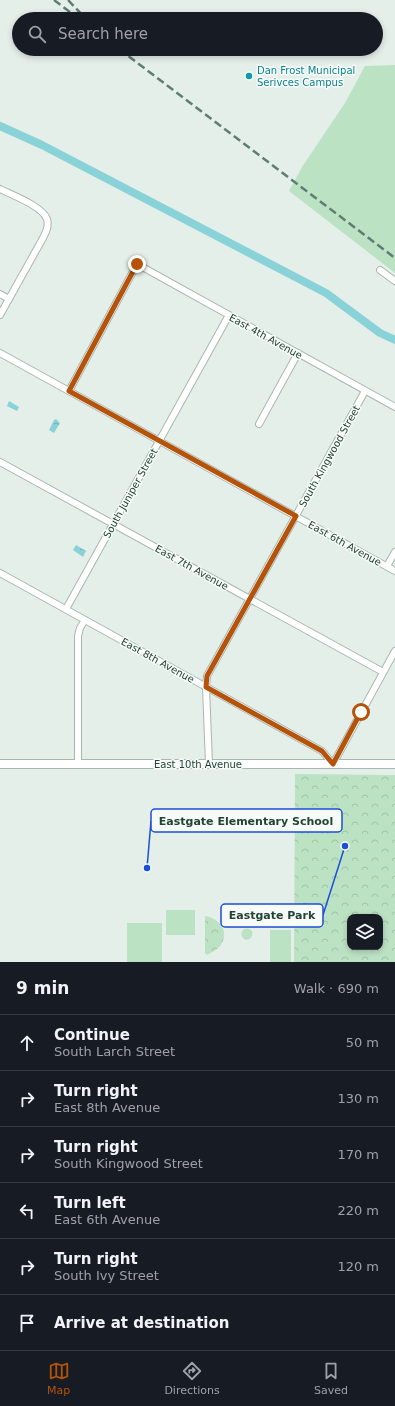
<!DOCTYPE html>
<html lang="en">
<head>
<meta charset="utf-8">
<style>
	:root { --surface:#171b24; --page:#242831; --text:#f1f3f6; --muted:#9ea1a6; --line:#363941; --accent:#b45309 }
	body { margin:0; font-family:"DejaVu Sans",sans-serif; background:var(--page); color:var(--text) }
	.controls { position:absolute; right:12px; bottom:12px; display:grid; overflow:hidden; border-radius:8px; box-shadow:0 2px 6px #0003 }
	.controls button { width:36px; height:36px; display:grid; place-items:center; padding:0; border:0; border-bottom:1px solid var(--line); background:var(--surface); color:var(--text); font:20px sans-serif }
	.stop { position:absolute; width:12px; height:12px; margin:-9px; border:3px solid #b45309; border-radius:50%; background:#fff }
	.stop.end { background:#b45309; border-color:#fff; box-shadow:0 1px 4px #0008 }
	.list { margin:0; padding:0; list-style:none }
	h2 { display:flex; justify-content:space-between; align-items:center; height:52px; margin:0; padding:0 16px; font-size:17px }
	h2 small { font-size:13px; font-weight:400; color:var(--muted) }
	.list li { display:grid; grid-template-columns:26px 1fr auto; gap:12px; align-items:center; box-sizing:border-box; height:56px; padding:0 16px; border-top:1px solid var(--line) }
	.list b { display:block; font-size:15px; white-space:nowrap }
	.list p { margin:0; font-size:13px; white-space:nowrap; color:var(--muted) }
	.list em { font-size:13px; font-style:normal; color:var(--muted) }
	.icon { flex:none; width:22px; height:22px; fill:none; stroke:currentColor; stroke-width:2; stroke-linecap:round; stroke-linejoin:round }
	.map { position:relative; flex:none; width:395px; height:962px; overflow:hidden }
	.search { position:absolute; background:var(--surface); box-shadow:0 2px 6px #0003; left:12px; right:12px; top:12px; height:44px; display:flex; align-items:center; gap:10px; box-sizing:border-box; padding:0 14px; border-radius:22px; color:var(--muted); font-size:15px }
	.sheet { height:388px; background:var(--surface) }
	nav { display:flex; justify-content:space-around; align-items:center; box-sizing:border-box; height:56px; border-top:1px solid var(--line); background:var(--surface); font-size:11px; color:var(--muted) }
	nav a { display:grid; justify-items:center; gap:2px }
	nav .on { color:var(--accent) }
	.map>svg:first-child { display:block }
	.grass { fill:#bce2c4 }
	.forest { fill:url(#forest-crowns); fill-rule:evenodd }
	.water { fill:url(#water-ripples) }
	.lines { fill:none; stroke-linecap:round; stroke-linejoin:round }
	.canal { stroke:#89d2d8; stroke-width:8 }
	.minor-casing { stroke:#a7b8b1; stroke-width:8 }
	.tertiary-casing { stroke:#a7b8b1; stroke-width:10 }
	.minor { stroke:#fff; stroke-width:6 }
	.tertiary { stroke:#fff; stroke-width:8 }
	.rail { stroke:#5d7e73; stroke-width:2.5; stroke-dasharray:8 4; stroke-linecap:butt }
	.route { stroke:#b45309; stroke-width:5 }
	.culture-dot { fill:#0f9aa8; stroke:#f6fbf8; stroke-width:1.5 }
	.labels { text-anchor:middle; stroke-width:3; stroke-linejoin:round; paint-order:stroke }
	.culture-label { font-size:10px; fill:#0d838f; stroke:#f6fbf8; text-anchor:start }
	.street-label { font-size:10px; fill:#224338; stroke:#f6fbf8 }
	.leader { fill:none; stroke:#1d4ed8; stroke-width:1.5 }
	.callout-dot { fill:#1d4ed8; stroke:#f6fbf8; stroke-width:1.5 }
	.callout { fill:#f6fbf8; stroke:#1d4ed8; stroke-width:1.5 }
	.callout-label { font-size:11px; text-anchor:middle; font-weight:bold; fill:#224338 }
</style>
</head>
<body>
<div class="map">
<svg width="395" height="962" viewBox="0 0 395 962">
	<defs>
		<pattern id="forest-crowns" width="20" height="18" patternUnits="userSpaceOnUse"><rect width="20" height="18" fill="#bce2c4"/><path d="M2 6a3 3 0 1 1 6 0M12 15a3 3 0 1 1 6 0" fill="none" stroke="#a1c3a9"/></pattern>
		<pattern id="water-ripples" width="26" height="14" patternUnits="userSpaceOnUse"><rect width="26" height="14" fill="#89d2d8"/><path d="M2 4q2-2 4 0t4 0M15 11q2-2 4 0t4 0" fill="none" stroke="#70acb0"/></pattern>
	</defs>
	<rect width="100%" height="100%" fill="#e5efea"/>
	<g class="grass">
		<polygon points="395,65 395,273 289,191 302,167 345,103 365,66"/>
		<rect x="166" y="910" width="29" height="25"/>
		<rect x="127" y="923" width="35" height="39"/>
		<rect x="270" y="930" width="21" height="32"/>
	</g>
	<g class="forest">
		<path d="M295,774L395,775V962H294ZM350,917H380V947H350Z"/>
		<path d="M205,916C219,918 231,932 220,946C217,950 211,953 207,955L205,953Z"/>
		<circle cx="247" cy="934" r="5.5"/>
	</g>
	<g class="water">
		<polygon points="9,401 19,407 17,411 7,406"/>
		<polygon points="56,419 60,423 54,433 49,430 54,420"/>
		<polygon points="76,545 86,551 83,557 73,550"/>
	</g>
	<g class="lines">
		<polyline class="canal" points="0,126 42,145 326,293 380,333 395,340"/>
		<g class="minor-casing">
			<g id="minor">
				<path d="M0,189C12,195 42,206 47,219C49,226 46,232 43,238L0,315"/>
				<polyline points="380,270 395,281"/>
				<polyline points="0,294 9,299"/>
				<polyline points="0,353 395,571"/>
				<polyline points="69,391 137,264 395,407"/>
				<polyline points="259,424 298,353"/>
				<polyline points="0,462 383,672"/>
				<polyline points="387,566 395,552"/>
				<polyline points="0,573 322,751 333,764 395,651"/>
				<polyline points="66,609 229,315"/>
				<polyline points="78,764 78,636 80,628 85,620"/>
				<polyline points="209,764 206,687 207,676 365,391"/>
			</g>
		</g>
		<g class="tertiary-casing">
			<polyline id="tertiary" points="0,764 395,764"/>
		</g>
		<use href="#minor" class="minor"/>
		<use href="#tertiary" class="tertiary"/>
		<g class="rail">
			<polyline points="54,0 79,19"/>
			<polyline points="68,0 86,19"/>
			<polyline points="119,49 395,258"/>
		</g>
	</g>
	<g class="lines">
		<polyline class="route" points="137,264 69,391 296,516 207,676 206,687 322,751 333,764 361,712"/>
	</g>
	<circle class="culture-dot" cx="249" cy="76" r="4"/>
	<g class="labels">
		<g class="culture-label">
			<text x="257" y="74">Dan Frost Municipal<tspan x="257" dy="12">Serivces Campus</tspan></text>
		</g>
		<g class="street-label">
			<text transform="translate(266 336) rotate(29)" y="4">East 4th Avenue</text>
			<text transform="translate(329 456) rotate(-61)" y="4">South Kingwood Street</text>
			<text transform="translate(130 493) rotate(-61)" y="4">South Juniper Street</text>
			<text transform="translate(345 543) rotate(29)" y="4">East 6th Avenue</text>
			<text transform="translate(192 567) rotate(29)" y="4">East 7th Avenue</text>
			<text transform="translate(158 660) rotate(29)" y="4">East 8th Avenue</text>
			<text x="198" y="768">East 10th Avenue</text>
		</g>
	</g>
	<path class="leader" d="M147 868L151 821M345 846L323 915"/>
	<g class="callout-dot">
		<circle cx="147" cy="868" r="4"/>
		<circle cx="345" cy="846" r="4"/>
	</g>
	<g class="callout">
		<rect x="151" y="809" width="191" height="23" rx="4"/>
		<rect x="221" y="904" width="102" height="23" rx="4"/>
	</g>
	<g class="callout-label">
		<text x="246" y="825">Eastgate Elementary School</text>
		<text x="272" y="919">Eastgate Park</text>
	</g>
</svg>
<div class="controls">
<button><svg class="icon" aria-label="layers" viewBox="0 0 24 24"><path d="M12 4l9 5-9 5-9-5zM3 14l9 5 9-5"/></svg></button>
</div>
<div class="stop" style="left:361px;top:712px"></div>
<div class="stop end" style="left:137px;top:264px"></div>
<div class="search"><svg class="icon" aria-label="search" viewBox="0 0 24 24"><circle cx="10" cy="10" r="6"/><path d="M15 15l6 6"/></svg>Search here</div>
</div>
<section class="sheet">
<h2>9 min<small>Walk · 690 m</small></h2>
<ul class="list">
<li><svg class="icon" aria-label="ahead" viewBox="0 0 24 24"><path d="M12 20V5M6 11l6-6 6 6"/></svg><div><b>Continue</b><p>South Larch Street</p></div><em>50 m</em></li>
<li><svg class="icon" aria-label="right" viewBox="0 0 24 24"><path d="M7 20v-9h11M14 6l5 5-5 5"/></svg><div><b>Turn right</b><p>East 8th Avenue</p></div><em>130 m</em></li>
<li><svg class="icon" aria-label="right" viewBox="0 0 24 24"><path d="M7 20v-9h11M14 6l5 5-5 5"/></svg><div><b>Turn right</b><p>South Kingwood Street</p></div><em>170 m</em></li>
<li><svg class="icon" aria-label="left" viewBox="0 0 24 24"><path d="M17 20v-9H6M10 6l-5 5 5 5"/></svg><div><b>Turn left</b><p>East 6th Avenue</p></div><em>220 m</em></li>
<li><svg class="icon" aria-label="right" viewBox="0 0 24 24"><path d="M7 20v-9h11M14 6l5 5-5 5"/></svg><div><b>Turn right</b><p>South Ivy Street</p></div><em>120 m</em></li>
<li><svg class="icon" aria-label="arrive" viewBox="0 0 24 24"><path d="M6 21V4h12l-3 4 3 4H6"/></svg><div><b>Arrive at destination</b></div></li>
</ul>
</section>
<nav>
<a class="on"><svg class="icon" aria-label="map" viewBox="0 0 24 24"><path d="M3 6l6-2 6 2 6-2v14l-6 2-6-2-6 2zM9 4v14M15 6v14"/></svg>Map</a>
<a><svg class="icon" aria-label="directions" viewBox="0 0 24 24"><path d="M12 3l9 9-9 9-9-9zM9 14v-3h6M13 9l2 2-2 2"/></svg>Directions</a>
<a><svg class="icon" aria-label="saved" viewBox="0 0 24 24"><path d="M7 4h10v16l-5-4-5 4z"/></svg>Saved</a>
</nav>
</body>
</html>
